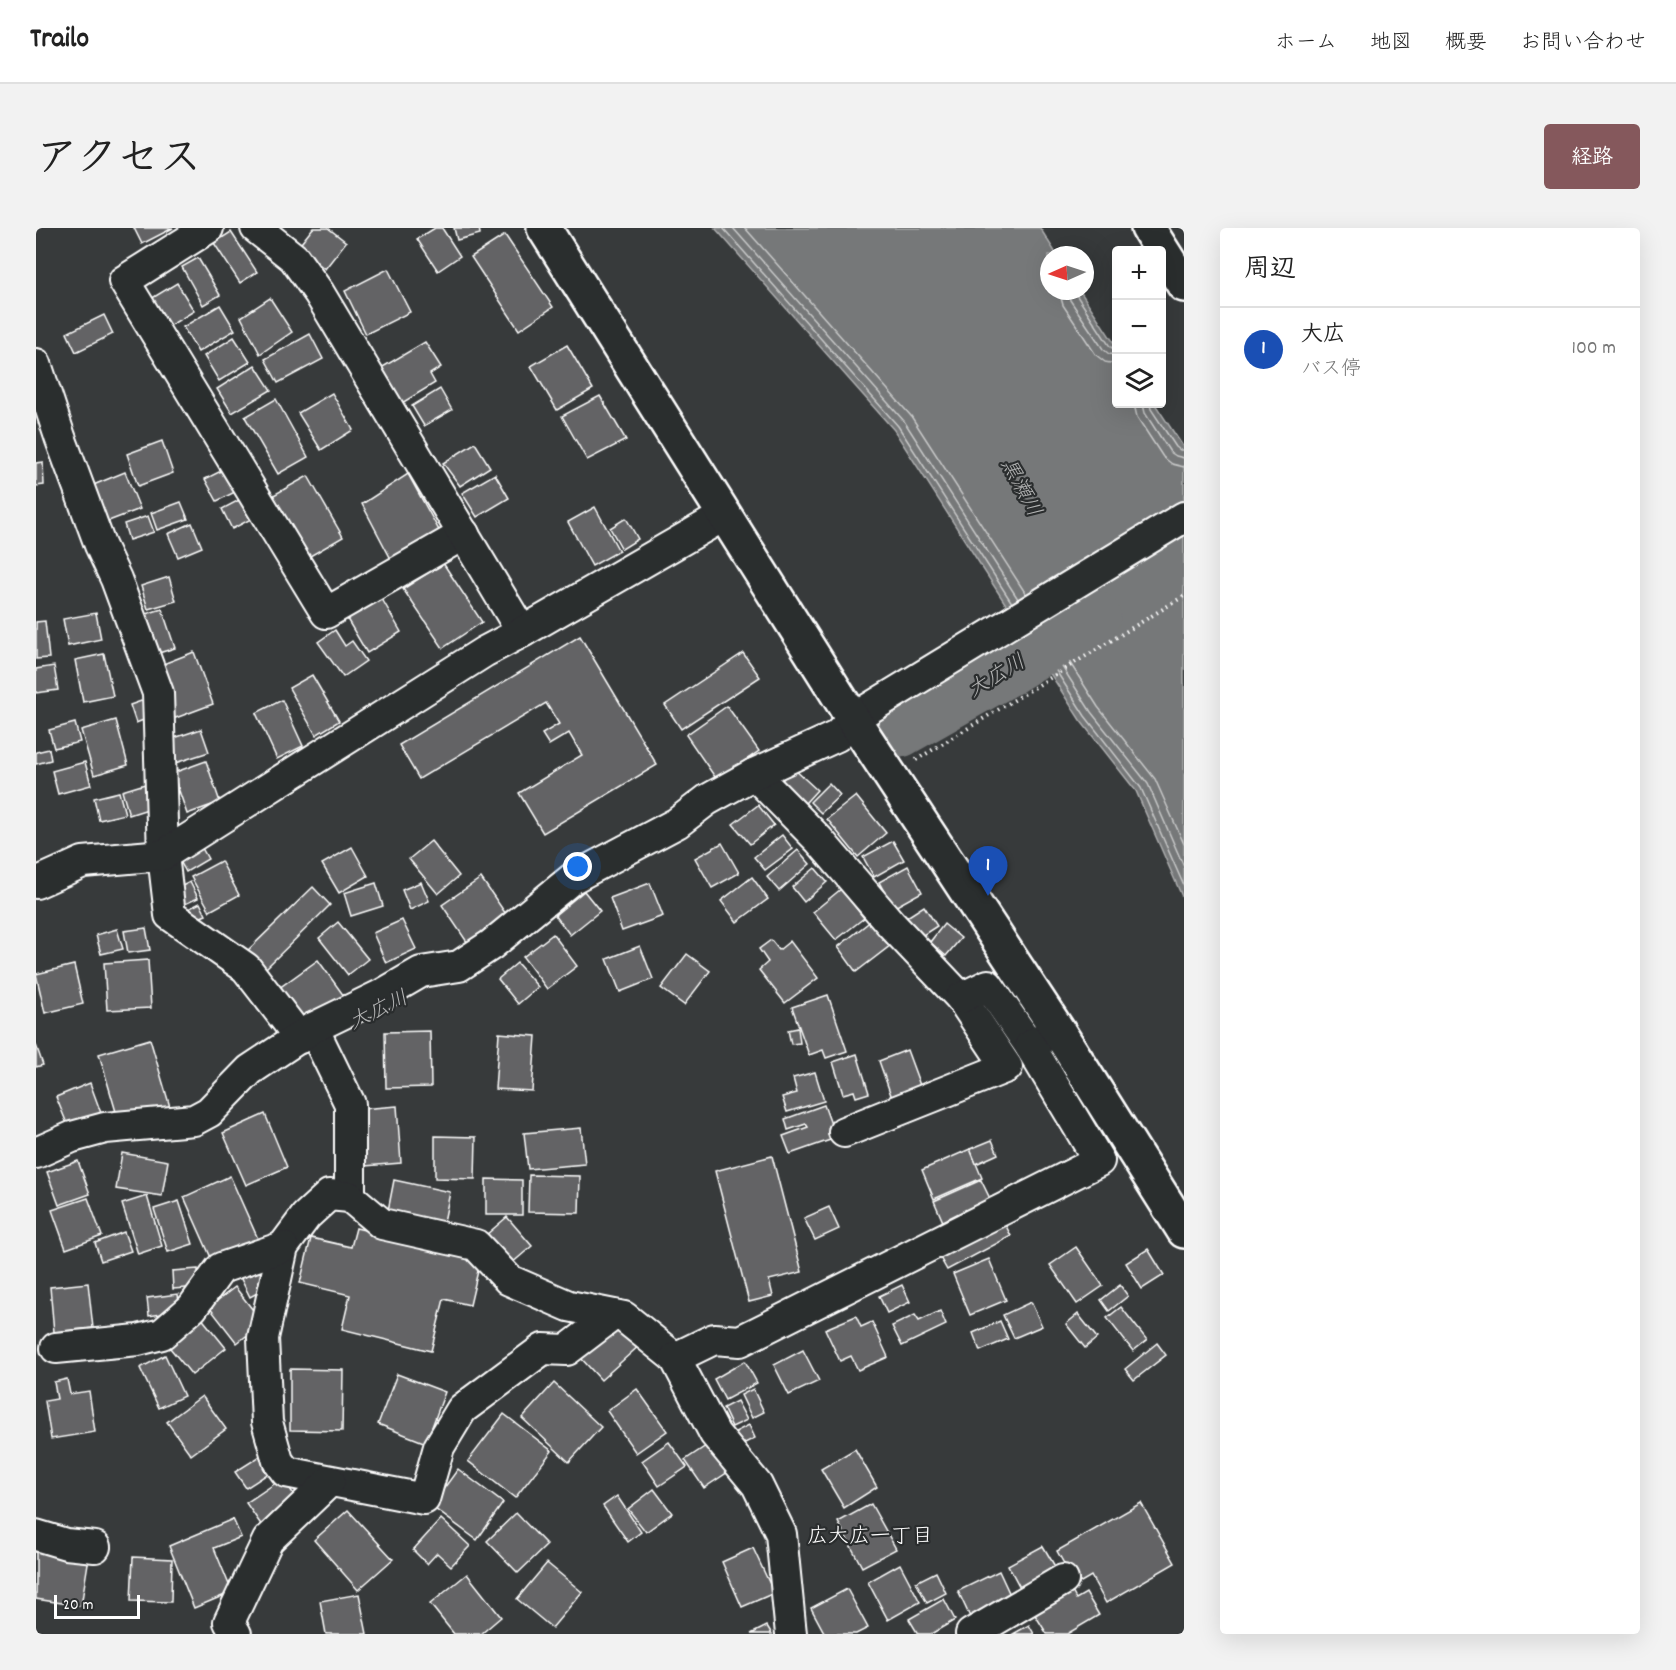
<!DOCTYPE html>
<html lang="ja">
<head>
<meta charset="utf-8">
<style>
	:root { --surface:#fff; --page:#f2f2f2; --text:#222; --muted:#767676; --line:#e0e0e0; --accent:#85585c }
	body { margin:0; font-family:Dekko,"Klee One",sans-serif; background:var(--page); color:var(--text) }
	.controls { position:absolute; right:18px; top:18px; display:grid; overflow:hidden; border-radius:6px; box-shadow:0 6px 24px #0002 }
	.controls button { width:54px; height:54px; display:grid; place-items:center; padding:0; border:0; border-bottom:2px solid var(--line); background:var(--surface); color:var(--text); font:30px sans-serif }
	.compass { position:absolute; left:1004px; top:18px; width:54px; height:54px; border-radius:50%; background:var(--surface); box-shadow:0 6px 24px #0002; rotate:267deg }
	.scale { position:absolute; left:18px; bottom:15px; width:86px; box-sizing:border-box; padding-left:6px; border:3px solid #fff; border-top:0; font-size:16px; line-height:21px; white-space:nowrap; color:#fff; -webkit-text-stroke:4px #2a2d2e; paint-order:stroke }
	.you { position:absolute; left:542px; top:639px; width:21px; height:21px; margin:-15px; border:4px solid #fff; border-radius:50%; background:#1a73e8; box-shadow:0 0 0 9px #1a73e833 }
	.badge { display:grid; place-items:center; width:39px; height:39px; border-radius:50%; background:var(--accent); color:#fff; font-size:20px; font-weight:700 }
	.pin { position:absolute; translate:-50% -50px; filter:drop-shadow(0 2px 3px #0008) }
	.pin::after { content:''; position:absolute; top:32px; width:21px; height:18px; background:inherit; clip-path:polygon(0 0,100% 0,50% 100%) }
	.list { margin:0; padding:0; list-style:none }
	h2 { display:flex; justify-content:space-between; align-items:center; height:78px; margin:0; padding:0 24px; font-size:26px }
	h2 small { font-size:20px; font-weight:400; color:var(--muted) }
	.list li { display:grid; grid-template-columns:39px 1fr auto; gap:18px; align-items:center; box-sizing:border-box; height:84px; padding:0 24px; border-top:2px solid var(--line) }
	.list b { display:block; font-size:22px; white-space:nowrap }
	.list p { margin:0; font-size:20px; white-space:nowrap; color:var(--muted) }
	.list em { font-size:20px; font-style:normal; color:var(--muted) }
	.icon { flex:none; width:33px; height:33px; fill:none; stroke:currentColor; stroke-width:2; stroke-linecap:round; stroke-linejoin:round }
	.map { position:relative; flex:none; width:1148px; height:1406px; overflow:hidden; border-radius:6px }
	header { display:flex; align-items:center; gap:36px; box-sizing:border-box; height:84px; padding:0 30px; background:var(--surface); border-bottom:2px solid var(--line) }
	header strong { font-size:28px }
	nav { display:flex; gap:33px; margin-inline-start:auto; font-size:21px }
	.intro { display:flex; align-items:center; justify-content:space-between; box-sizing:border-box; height:144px; padding:0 36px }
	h1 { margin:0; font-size:42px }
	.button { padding:15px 27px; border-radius:6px; background:var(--accent); color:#fff; font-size:21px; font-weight:700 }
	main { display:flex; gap:36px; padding:0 36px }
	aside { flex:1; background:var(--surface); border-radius:6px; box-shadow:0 6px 24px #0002 }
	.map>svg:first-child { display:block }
	.water { fill:#767879; stroke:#adaeaf; stroke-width:1.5 }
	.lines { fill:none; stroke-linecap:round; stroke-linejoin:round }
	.shore { stroke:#c8c9c9; stroke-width:1.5 }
	.river { stroke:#767879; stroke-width:51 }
	.building { fill:#636465; stroke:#fff; stroke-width:1.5 }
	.minor-casing { stroke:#fff; stroke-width:34 }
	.tertiary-casing { stroke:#fff; stroke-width:38 }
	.path { stroke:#fff; stroke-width:4; stroke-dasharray:1.5 4.5; stroke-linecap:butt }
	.minor { stroke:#2a2d2e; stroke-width:30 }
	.tertiary { stroke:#2a2d2e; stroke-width:33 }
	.labels { text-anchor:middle; stroke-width:4.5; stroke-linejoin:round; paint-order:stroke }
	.water-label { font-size:21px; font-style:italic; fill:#b4b5b5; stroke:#2a2d2e }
	.neighbourhood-label { font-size:21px; fill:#fff; stroke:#2a2d2e }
</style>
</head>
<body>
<header>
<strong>Trailo</strong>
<nav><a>ホーム</a><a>地図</a><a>概要</a><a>お問い合わせ</a></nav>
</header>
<div class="intro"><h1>アクセス</h1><a class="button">経路</a></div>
<main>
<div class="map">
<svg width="1148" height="1406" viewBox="0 0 1148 1406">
	<rect width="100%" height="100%" fill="#373a3b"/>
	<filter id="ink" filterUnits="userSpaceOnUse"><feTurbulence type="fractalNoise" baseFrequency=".0167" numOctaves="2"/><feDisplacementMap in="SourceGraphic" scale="12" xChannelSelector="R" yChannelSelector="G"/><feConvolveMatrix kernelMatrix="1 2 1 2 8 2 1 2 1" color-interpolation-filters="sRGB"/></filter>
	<g filter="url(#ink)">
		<polygon class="water" points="679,0 1004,0 1021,27 1013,27 1013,63 1044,63 1080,118 1080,176 1119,176 1148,220 1148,673 1100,563 1044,492 858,202"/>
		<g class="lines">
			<g class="shore">
				<polyline points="687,0 862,198 976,375"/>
				<polyline points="697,0 868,193 982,371"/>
				<polyline points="709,0 875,188 990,366"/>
				<polyline points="1023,63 1027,77 1060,127 1069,134 1080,136"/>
				<polyline points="1032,63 1034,72 1067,121 1073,126 1080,127"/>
				<polyline points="1040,63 1041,68 1073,117 1076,120 1080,120"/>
				<polyline points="1098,176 1101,189 1127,229 1136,236 1148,239"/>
				<polyline points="1107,176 1109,185 1134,224 1140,228 1148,230"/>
				<polyline points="1114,176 1115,181 1140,219 1144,222 1148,222"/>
				<polyline points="1008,394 1062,479 1119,551 1148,616"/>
				<polyline points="1000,398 1055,484 1112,556 1148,639"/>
				<polyline points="994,402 1049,488 1105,560 1148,658"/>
			</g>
			<polyline class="river" points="855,505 864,504 973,442 1059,388"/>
		</g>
		<g class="building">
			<polygon points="98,0 137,0 106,16"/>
			<polygon points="277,0 292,0 310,14 289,41 262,19"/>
			<polygon points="399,0 406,0 424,28 402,43 381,11"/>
			<polygon points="418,0 443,0 444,6 421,12"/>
			<polygon points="195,4 221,44 204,55 178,15"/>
			<polygon points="469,7 517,79 483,102 435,29"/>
			<polygon points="162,30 184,67 167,77 146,39"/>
			<polygon points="352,41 374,84 330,106 309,63"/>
			<polygon points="141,55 158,83 130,100 113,72"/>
			<polygon points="234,70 256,104 224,126 205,89"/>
			<polygon points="184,77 199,102 162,124 147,99"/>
			<polygon points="68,87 77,106 40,124 31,105"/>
			<polygon points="274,106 287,131 242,155 229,131"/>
			<polygon points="198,109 214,134 183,153 168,128"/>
			<polygon points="389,114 405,139 394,146 399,155 366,175 345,140"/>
			<polygon points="531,117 557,161 521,182 495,138"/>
			<polygon points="219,137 235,162 196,185 181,161"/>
			<polygon points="404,161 416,182 388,198 376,178"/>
			<polygon points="296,165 317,202 285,222 262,185"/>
			<polygon points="564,168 590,212 551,232 526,188"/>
			<polygon points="240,171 272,229 242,246 209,189"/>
			<polygon points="126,213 137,245 102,258 91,226"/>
			<polygon points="439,215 454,239 424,258 407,235"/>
			<polygon points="7,234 8,257 0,258 0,235"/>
			<polygon points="189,241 201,263 181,273 169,251"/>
			<polygon points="89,244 104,281 70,294 55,258"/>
			<polygon points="372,246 405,306 355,331 326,276"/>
			<polygon points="459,246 473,270 441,289 426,265"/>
			<polygon points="272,248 307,309 269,331 234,269"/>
			<polygon points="207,270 217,290 196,301 186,281"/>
			<polygon points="145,274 152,291 121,302 115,285"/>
			<polygon points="559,279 583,323 556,338 532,294"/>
			<polygon points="112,288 118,304 93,312 88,296"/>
			<polygon points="590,290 602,311 586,321 574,300"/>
			<polygon points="156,295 166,319 142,329 132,306"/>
			<polygon points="407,335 446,394 407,420 367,361"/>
			<polygon points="133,349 140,373 112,381 105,358"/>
			<polygon points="346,371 365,404 331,425 311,391"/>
			<polygon points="126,381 139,420 113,428 100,389"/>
			<polygon points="60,385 65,411 32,418 27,391"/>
			<polygon points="9,393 13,430 0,431 0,394"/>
			<polygon points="299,402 309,418 316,413 330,433 307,449 282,414"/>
			<polygon points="544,408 621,537 507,605 483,565 546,527 533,505 513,517 506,506 523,496 510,475 383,551 363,517"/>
			<polygon points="158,424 177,476 137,491 117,440"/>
			<polygon points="707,425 724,449 645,501 629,477"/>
			<polygon points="68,426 77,468 47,474 39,432"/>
			<polygon points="18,438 22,462 0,465 0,441"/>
			<polygon points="276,447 303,493 280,507 253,460"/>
			<polygon points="111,471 117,488 100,495 94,477"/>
			<polygon points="246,472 267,518 241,531 220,485"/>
			<polygon points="691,478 723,523 681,552 650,507"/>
			<polygon points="80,492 92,537 58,547 45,502"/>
			<polygon points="39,495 44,514 18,520 13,502"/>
			<polygon points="165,501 173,524 136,536 129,513"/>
			<polygon points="13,521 15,532 0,536 0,524"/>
			<polygon points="170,533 184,574 151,586 137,545"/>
			<polygon points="49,534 55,557 22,566 16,543"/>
			<polygon points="757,540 781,562 761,584 737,562"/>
			<polygon points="793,555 804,567 785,585 774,574"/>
			<polygon points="109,556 115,580 93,587 86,563"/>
			<polygon points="83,564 89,586 63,592 58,570"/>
			<polygon points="820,568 850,605 822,629 791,591"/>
			<polygon points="722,577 738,597 714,616 697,596"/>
			<polygon points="746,607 757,621 729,642 718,629"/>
			<polygon points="161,611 172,631 150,644 139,624"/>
			<polygon points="395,613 423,648 402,666 373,631"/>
			<polygon points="857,613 868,632 838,649 827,629"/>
			<polygon points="686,615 703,645 676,660 659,630"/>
			<polygon points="316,619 332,648 303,665 286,636"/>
			<polygon points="762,622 774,636 743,663 731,649"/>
			<polygon points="185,633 203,667 174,683 155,649"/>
			<polygon points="872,638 886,664 857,680 843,654"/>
			<polygon points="779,640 791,654 768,674 756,659"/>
			<polygon points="716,649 732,671 701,694 685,673"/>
			<polygon points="445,650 472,689 433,717 406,677"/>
			<polygon points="154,654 162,670 149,676 140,661"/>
			<polygon points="385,654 393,673 374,682 366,662"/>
			<polygon points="340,655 347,678 315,688 308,665"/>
			<polygon points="614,655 627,688 586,703 574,670"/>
			<polygon points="277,659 294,677 226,744 208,726"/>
			<polygon points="805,661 828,690 800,712 777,684"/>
			<polygon points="548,663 564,683 534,707 519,687"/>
			<polygon points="164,675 170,687 160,691 154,680"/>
			<polygon points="888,678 901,698 884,709 871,689"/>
			<polygon points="366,692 380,721 350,735 337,705"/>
			<polygon points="836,692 855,717 820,744 802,719"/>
			<polygon points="302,694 332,731 312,747 283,710"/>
			<polygon points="908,696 925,710 910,728 894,714"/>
			<polygon points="110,700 114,722 92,725 88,703"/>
			<polygon points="81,701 87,721 65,726 60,707"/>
			<polygon points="517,706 541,738 511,761 487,729"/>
			<polygon points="735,712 743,722 754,713 782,750 749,775 723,742 732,734 723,721"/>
			<polygon points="604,718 617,751 584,764 571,731"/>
			<polygon points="651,726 674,743 648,777 625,760"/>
			<polygon points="112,732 115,780 71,782 68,735"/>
			<polygon points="282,732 308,768 264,799 239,763"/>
			<polygon points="481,735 502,759 482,776 462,751"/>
			<polygon points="38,737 47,776 9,785 0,746"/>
			<polygon points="792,767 811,823 790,830 787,822 773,827 756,779"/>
			<polygon points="762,800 764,815 755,816 752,802"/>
			<polygon points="394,803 395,859 350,860 349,804"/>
			<polygon points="463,805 500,808 496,863 459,861"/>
			<polygon points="114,811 134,879 83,894 63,826"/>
			<polygon points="0,817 7,837 0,839"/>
			<polygon points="871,822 885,860 856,870 843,833"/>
			<polygon points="821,826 833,865 820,869 818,863 807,866 797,834"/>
			<polygon points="779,844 788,873 751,884 746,869 761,865 757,850"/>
			<polygon points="54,855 65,885 32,898 20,869"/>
			<polygon points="788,877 800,910 754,926 747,908 772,899 770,896 752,902 749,891"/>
			<polygon points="361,878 365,935 329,938 325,881"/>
			<polygon points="229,886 251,939 210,957 187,905"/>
			<polygon points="545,900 549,936 492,941 488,905"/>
			<polygon points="399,908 440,909 439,951 399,950"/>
			<polygon points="956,912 962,926 940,936 934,921"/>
			<polygon points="934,921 946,950 898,971 886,942"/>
			<polygon points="86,925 132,933 126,968 80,961"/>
			<polygon points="736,928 766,1044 733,1052 737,1068 713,1074 679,943"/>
			<polygon points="42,933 54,966 23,977 11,944"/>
			<polygon points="493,947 544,948 543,985 492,984"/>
			<polygon points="194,948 222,1011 176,1032 148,969"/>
			<polygon points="450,951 486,952 486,987 450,987"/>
			<polygon points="358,952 414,964 407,999 351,988"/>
			<polygon points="945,952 959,981 911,1003 898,973"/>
			<polygon points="111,968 126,1018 102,1026 86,976"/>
			<polygon points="52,970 66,1008 30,1021 16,982"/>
			<polygon points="143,973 157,1016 132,1024 118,981"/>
			<polygon points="793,979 803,1001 779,1012 768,990"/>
			<polygon points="471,989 496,1018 468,1042 443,1013"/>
			<polygon points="967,992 975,1008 911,1042 902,1026"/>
			<polygon points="320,1000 445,1030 434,1077 408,1071 395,1123 306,1101 314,1067 264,1055 275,1010 315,1019"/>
			<polygon points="88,1004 95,1023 65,1033 59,1015"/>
			<polygon points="1040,1019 1067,1058 1041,1076 1014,1037"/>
			<polygon points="1112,1021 1128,1047 1106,1061 1090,1035"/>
			<polygon points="953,1031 970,1072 934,1087 917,1046"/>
			<polygon points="222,1040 232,1059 214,1069 204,1049"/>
			<polygon points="162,1041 163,1059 137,1061 136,1043"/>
			<polygon points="52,1055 57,1100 18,1104 14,1059"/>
			<polygon points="866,1057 874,1074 851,1085 843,1068"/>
			<polygon points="1084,1057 1092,1068 1073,1083 1065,1072"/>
			<polygon points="199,1059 227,1095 201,1115 173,1079"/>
			<polygon points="142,1066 144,1083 113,1088 111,1070"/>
			<polygon points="995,1074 1006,1098 978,1110 967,1087"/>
			<polygon points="1085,1079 1111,1112 1097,1123 1071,1090"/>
			<polygon points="904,1083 910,1097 866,1118 856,1098 879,1087 883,1093"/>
			<polygon points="1042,1086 1061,1110 1049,1120 1030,1096"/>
			<polygon points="164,1088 190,1120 156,1147 130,1115"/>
			<polygon points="820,1088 825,1099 836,1094 852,1129 822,1142 815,1128 804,1133 789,1101"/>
			<polygon points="583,1092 605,1116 565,1152 543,1128"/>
			<polygon points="964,1093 972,1111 944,1123 937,1105"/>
			<polygon points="1121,1115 1130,1127 1098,1152 1089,1141"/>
			<polygon points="767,1122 783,1153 753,1167 738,1137"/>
			<polygon points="129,1127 148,1168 123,1180 104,1140"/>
			<polygon points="709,1133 721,1155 689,1172 678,1151"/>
			<polygon points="254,1141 307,1142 306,1203 254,1202"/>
			<polygon points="361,1146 409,1164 390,1215 342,1196"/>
			<polygon points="31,1151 34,1166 53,1163 59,1204 15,1211 9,1173 21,1171 18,1154"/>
			<polygon points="518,1155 565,1199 533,1234 486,1190"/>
			<polygon points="601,1161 631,1203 600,1225 571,1183"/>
			<polygon points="717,1161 728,1184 716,1190 705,1167"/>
			<polygon points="166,1168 190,1201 155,1227 131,1194"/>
			<polygon points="701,1173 711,1192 696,1199 687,1180"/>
			<polygon points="468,1186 516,1223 479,1270 432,1233"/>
			<polygon points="713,1197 719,1210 705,1217 699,1204"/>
			<polygon points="633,1214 651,1239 623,1258 606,1233"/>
			<polygon points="676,1214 695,1242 668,1260 649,1232"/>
			<polygon points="819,1221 841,1259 808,1280 785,1241"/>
			<polygon points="229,1225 239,1241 210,1260 199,1244"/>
			<polygon points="422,1241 467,1275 441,1312 395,1278"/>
			<polygon points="247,1250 262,1273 226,1298 210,1275"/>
			<polygon points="618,1261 636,1285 610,1304 592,1281"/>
			<polygon points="581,1268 605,1304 592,1314 567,1278"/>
			<polygon points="1105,1275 1139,1335 1070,1375 1055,1348 1040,1357 1021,1323"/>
			<polygon points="835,1276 860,1321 826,1339 802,1294"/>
			<polygon points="312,1282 357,1331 322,1362 278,1312"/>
			<polygon points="480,1285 511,1317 482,1345 451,1313"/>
			<polygon points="197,1291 205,1309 178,1320 196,1364 158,1380 133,1318"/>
			<polygon points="405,1291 434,1318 415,1338 401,1325 391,1336 377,1322"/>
			<polygon points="1007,1318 1024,1347 988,1367 972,1337"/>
			<polygon points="717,1320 738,1365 706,1379 686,1334"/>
			<polygon points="0,1321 53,1329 45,1378 0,1371"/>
			<polygon points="97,1329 136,1331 135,1374 95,1373"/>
			<polygon points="511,1335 546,1364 516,1400 481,1371"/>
			<polygon points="864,1336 884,1374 852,1392 832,1354"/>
			<polygon points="963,1343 976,1371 935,1391 922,1363"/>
			<polygon points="900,1344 910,1365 891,1375 880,1354"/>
			<polygon points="431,1346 465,1389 445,1406 418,1406 394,1376"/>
			<polygon points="1033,1358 1040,1371 1050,1365 1063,1387 1031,1406 1011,1406 996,1382"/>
			<polygon points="811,1361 832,1400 820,1406 789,1406 775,1380"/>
			<polygon points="323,1366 331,1406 290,1406 284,1373"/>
			<polygon points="908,1371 919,1392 895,1406 882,1406 873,1391"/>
			<polygon points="993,1397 998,1406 977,1406"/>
			<polygon points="731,1398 736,1406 715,1406"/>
		</g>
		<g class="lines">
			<g class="minor-casing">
				<g id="minor">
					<polyline points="172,0 88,53 290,385 428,306"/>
					<polyline points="220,0 258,30 283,65 486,404"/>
					<polyline points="0,136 24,209 64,317 80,351 122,465 127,627 134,687 210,740 264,810"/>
					<polyline points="718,546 783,612 855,696 925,770 971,839 808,904"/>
					<polyline points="0,655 47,634 127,627 448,424 486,404 689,287"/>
					<polyline points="925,770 952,757 994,818"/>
					<polyline points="277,800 314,876 314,969"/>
					<polyline points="0,925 36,909 69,900 158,892 173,884 214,842 277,800 347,766 385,744 423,738 455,717 537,650 641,595 671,572 718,546 801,508 817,491 834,480 1148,289"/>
					<polyline points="577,1087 531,1122 507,1121 426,1181 403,1219 388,1271 250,1244 242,1233 231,1194 227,1110 247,1019 270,988 293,967 314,969 346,996 440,1017 473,1052 533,1078 588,1089 639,1130"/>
					<polyline points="20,1120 102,1112 126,1106 156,1080 185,1040 247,1019"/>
					<polyline points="0,1307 30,1316 59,1319"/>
					<polyline points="200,1406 193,1394 232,1312 294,1253"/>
					<polyline points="755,1406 745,1306 721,1257 679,1206 639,1130 678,1111 704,1113 1063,933 994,818 1021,801"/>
					<polyline points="935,1406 1027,1352"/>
				</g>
			</g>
			<g class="tertiary-casing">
				<g id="tertiary">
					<polyline points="508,0 817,491 1021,801 1148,1003"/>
					<polyline points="1112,0 1148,57"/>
				</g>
			</g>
			<polyline class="path" points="880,532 1148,368"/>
			<use href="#minor" class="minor"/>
			<use href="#tertiary" class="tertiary"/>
		</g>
	</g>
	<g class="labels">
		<g class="water-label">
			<text transform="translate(986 259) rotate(62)" y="7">黒瀬川</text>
			<text transform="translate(960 447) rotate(-31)" y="7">大広川</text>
			<text transform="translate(342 781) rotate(-26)" y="7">大広川</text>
		</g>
		<g class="neighbourhood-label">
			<text x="834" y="1314">広大広一丁目</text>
		</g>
	</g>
</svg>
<div class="controls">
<button>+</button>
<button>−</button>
<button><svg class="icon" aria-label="layers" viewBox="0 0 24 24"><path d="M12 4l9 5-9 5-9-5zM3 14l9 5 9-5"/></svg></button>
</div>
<svg class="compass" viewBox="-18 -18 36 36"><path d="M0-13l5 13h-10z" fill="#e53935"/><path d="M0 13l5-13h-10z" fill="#767676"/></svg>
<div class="scale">20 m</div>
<div class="you"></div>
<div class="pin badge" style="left:952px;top:668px;background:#1a4fb4">1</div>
</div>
<aside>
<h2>周辺<small></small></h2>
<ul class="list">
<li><span class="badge" style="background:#1a4fb4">1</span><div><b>大広</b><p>バス停</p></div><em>100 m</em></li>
</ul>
</aside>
</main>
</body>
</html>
